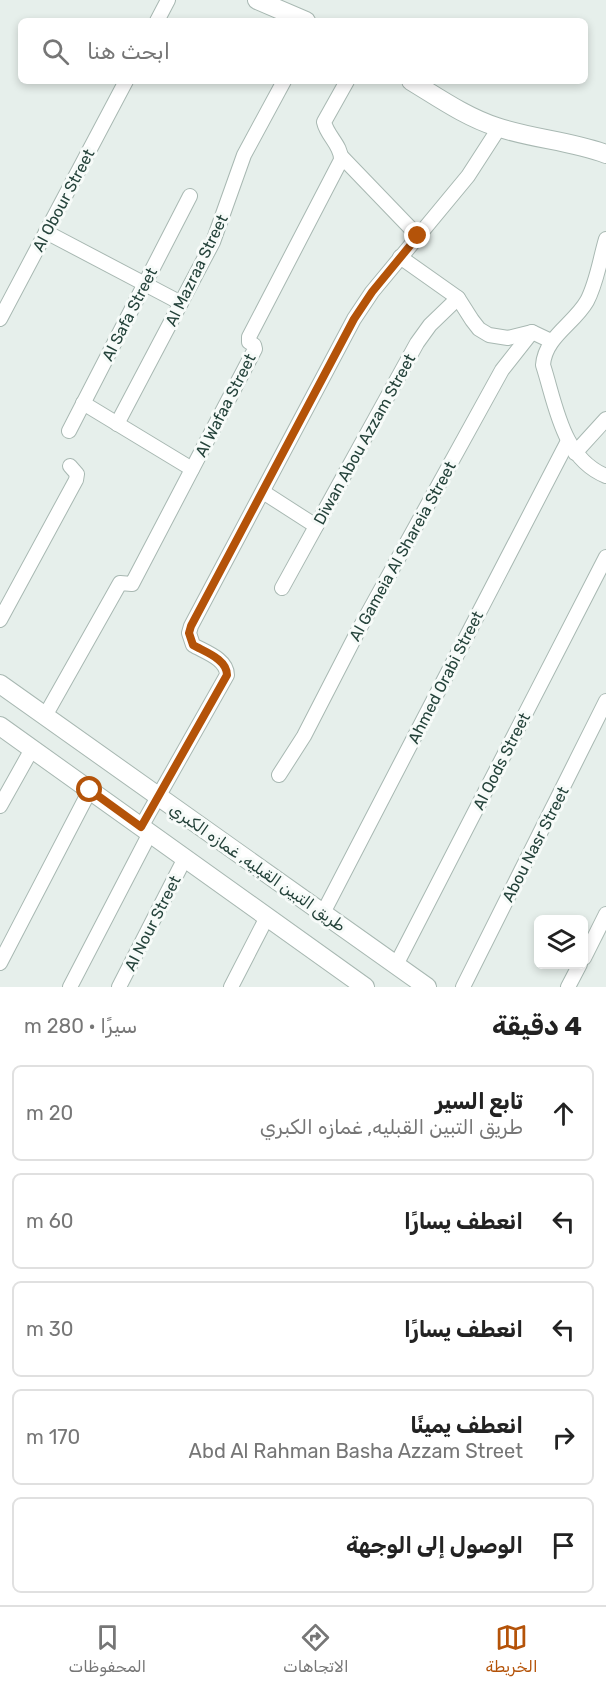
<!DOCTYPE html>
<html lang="ar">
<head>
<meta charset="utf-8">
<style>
	:root { --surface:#fff; --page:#f2f2f2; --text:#222; --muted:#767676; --line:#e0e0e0; --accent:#b45309 }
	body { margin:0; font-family:Rubik,Vazirmatn,sans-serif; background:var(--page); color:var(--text); direction:rtl }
	.controls { position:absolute; right:18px; bottom:18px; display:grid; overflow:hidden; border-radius:9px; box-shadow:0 3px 9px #0003 }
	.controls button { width:54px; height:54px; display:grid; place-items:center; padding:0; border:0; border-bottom:2px solid var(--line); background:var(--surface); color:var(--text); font:30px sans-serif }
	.stop { position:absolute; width:18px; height:18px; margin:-14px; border:4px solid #b45309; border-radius:50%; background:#fff }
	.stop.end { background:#b45309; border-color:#fff; box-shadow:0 2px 6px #0008 }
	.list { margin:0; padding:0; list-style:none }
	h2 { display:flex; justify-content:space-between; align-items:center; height:78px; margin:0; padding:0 24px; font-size:26px }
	h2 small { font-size:20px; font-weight:400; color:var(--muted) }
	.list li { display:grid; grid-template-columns:39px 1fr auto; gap:18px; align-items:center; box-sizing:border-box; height:96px; margin:0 12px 12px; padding:0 12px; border:2px solid var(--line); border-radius:9px }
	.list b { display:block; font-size:22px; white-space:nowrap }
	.list p { margin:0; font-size:20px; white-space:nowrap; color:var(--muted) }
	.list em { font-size:20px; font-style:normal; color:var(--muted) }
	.icon { flex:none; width:33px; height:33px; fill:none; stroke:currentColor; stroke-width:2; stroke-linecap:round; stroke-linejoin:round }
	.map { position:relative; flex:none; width:606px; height:987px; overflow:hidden; direction:ltr }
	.search { position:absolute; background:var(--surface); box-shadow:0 3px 9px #0003; left:18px; right:18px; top:18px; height:66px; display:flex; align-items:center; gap:15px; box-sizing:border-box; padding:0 21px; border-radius:9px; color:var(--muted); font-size:22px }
	.sheet { height:618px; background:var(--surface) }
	nav { display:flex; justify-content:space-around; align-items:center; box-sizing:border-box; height:84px; border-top:2px solid var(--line); background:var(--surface); font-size:16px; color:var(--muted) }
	nav a { display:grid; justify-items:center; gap:3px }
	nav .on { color:var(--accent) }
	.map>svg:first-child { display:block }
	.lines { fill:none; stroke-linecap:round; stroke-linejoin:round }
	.minor-casing { stroke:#a8b8b2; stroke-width:16 }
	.tertiary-casing { stroke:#a8b8b2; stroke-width:20 }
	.minor { stroke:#fff; stroke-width:14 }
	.tertiary { stroke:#fff; stroke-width:18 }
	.route { stroke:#b45309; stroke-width:8 }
	.labels { text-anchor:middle; stroke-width:6; stroke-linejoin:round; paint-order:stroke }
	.street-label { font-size:16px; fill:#24423a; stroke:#f7fbf9 }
</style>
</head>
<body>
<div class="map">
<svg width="606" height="987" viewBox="0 0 606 987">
	<rect width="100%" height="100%" fill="#e6efeb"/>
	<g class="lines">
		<g class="minor-casing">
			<g id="minor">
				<polyline points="157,21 168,0"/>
				<polyline points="341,156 418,236"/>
				<polyline points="46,232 181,303"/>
				<path d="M606,239C600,259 597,282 587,301C574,324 545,337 543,365C556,405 562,458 606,476"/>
				<polyline points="400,257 458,298 472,320 479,329 489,335 508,338 532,332 551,341"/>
				<polyline points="0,319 126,81"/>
				<polyline points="83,403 192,469"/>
				<polyline points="117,424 213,242 244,155 284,81"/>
				<polyline points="69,431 190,196"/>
				<polyline points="575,453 606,419"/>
				<polyline points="263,492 316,526"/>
				<polyline points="282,588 417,343 430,325 458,298"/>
				<polyline points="0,620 76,480 77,474 70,466"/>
				<path d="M45,716L120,583L132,584L255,349L254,345L249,342V337L341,160C342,146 327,136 324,122L347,81"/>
				<polyline points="279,775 304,736 357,633 502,370 532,332"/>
				<polyline points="0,806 32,749"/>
				<path d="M141,827L227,675C227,659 205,652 193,645L189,633L191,626L354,319L372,292L468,176L499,128"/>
				<polyline points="323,913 568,441"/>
				<polyline points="584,958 606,914"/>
				<polyline points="0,963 90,790"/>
				<polyline points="396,965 606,557"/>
				<polyline points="70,987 150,833"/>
				<polyline points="119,987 185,858"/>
				<polyline points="231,987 267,917"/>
				<polyline points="463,987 606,701"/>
				<polyline points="568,987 580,964"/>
			</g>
		</g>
		<g class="tertiary-casing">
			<g id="tertiary">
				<polyline points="257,0 306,21"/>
				<path d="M411,81C439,98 466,117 497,127C533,139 571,141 606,154"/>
				<polyline points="0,684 427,987"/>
				<polyline points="0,726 365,987"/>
			</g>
		</g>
		<use href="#minor" class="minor"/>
		<use href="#tertiary" class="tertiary"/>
	</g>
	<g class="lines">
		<path class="route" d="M90,790L141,827L227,675C227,659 205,652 193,645L189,633L191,626L354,319L372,292L418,236"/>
	</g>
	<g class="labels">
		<g class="street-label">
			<text transform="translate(63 200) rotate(-62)" y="6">Al Obour Street</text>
			<text transform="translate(196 270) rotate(-64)" y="6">Al Mazraa Street</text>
			<text transform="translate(129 314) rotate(-63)" y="6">Al Safa Street</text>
			<text transform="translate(225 405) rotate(-63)" y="6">Al Wafaa Street</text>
			<text transform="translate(364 439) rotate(-61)" y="6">Diwan Abou Azzam Street</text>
			<text transform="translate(402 551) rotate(-61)" y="6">Al Gameia Al Shareia Street</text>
			<text transform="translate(445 677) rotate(-63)" y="6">Ahmed Orabi Street</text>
			<text transform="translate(501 761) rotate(-63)" y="6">Al Qods Street</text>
			<text transform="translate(535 844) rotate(-63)" y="6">Abou Nasr Street</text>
			<text transform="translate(258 867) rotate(35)" y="6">طريق التبين القبليه, غمازه الكبري</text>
			<text transform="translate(152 923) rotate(-63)" y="6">Al Nour Street</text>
		</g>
	</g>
</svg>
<div class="controls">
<button><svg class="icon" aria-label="layers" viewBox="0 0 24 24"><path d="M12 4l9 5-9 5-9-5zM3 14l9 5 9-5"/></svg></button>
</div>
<div class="stop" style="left:90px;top:790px"></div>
<div class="stop end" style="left:418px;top:236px"></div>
<div class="search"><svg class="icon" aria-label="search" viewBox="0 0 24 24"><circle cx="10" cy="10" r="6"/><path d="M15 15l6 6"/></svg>ابحث هنا</div>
</div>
<section class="sheet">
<h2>4 دقيقة<small>سيرًا · 280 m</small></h2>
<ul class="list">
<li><svg class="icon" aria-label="ahead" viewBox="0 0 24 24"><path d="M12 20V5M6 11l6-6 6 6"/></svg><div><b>تابع السير</b><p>طريق التبين القبليه, غمازه الكبري</p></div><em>20 m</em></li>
<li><svg class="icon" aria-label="left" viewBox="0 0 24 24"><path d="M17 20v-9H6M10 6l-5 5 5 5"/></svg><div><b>انعطف يسارًا</b></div><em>60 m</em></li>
<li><svg class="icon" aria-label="left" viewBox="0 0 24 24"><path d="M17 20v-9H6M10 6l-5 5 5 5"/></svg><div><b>انعطف يسارًا</b></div><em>30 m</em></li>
<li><svg class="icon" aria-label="right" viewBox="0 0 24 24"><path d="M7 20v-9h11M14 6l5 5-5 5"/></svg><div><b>انعطف يمينًا</b><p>Abd Al Rahman Basha Azzam Street</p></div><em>170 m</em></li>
<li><svg class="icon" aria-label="arrive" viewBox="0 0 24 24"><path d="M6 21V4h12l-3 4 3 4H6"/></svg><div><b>الوصول إلى الوجهة</b></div></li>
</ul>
</section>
<nav>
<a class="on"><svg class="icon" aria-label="map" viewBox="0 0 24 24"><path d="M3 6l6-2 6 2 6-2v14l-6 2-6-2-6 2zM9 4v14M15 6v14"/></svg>الخريطة</a>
<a><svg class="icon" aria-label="directions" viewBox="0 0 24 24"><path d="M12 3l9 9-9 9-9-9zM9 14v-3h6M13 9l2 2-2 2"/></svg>الاتجاهات</a>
<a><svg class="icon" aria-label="saved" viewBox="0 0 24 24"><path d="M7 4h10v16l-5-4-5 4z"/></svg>المحفوظات</a>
</nav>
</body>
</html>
